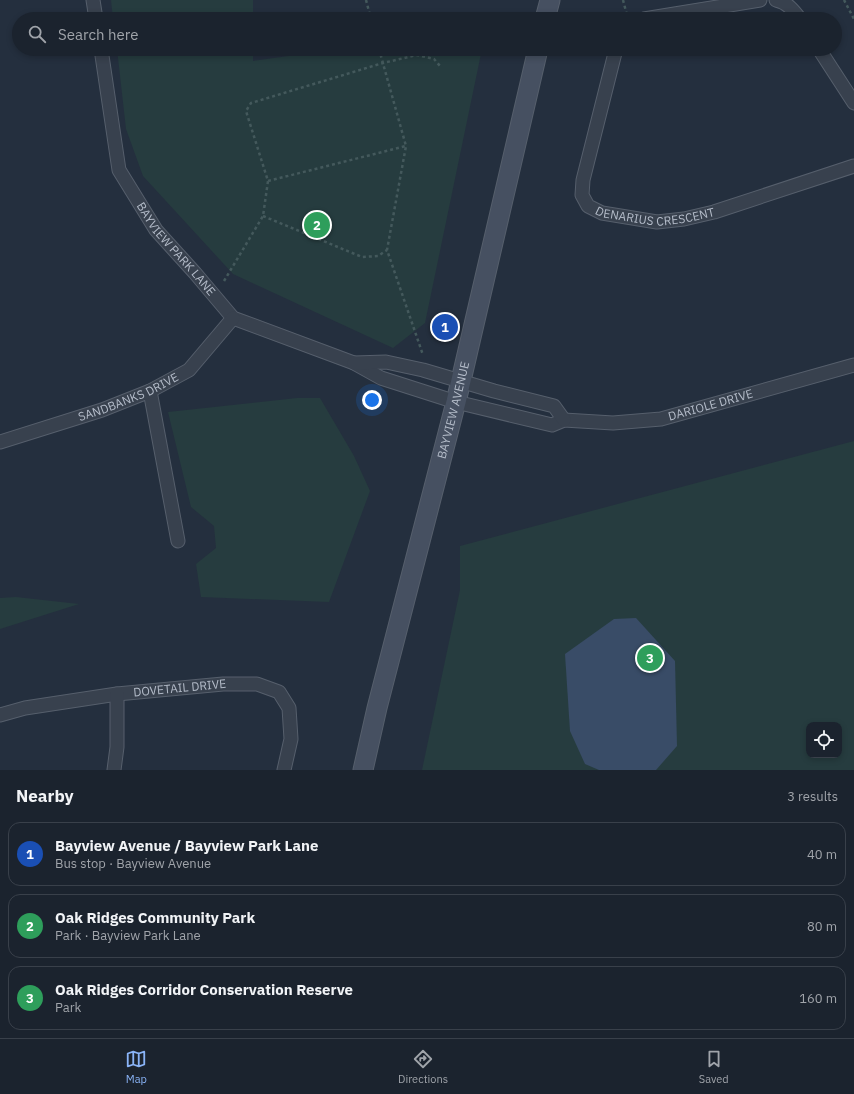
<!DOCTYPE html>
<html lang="en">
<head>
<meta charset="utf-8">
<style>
	:root { --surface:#1b232e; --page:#282f3a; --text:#f1f3f6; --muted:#a0a4aa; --line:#39404a; --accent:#8ab4f8 }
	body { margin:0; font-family:"IBM Plex Sans",sans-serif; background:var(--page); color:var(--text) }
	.controls { position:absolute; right:12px; bottom:12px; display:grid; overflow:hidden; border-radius:8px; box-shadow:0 2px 6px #0003 }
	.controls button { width:36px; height:36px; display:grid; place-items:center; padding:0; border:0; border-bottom:1px solid var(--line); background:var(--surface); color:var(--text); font:20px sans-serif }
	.you { position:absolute; left:372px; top:400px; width:14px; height:14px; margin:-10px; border:3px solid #fff; border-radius:50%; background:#1a73e8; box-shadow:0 0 0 6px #1a73e833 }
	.badge { display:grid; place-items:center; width:26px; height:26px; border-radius:50%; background:var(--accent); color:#fff; font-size:13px; font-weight:700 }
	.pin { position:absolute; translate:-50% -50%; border:2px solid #fff; box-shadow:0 1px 4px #0006 }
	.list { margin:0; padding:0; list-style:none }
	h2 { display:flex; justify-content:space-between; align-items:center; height:52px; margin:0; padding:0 16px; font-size:17px }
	h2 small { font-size:13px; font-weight:400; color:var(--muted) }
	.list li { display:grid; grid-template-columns:26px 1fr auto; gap:12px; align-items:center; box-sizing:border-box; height:64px; margin:0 8px 8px; padding:0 8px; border:1px solid var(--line); border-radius:12px }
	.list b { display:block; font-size:15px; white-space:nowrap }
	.list p { margin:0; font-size:13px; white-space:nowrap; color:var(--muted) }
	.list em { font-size:13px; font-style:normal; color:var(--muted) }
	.icon { flex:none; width:22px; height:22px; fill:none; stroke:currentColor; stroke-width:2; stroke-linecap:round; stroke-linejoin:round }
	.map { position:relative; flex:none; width:854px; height:770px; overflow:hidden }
	.search { position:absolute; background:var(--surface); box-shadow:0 2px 6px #0003; left:12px; right:12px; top:12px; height:44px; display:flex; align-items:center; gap:10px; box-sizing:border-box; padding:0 14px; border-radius:22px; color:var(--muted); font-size:15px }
	.sheet { height:268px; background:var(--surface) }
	nav { display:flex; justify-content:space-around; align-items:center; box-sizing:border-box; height:56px; border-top:1px solid var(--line); background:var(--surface); font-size:11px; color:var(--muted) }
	nav a { display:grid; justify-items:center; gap:2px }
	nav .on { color:var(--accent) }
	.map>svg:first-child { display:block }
	.green { fill:#263c3f; fill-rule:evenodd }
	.water { fill:#394c67 }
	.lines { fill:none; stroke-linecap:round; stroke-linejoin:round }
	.street-casing { stroke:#565f6c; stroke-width:15 }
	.secondary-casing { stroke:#565f6c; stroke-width:21 }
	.path { stroke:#44595c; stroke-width:2.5; stroke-dasharray:3 3; stroke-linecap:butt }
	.street { stroke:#38414e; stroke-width:13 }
	.secondary { stroke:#465061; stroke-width:19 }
	.labels { text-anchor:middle; stroke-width:3.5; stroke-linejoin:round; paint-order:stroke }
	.street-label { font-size:12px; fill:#b4bcc9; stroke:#1d2633 }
</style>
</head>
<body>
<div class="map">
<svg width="854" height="770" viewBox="0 0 854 770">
	<rect width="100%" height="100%" fill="#242f3e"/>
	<g class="green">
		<polygon points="111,0 253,0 253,19 113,19"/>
		<polygon points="117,49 253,49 253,61 339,49 482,49 425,323 393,348 233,274 143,176 126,129"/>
		<polygon points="297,398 320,398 354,456 370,491 329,602 201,597 196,564 216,548 214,526 191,507 168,412"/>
		<path d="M854,441V770H422L460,590V546ZM809,725H839V755H809Z"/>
		<polygon points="16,597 79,604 0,629 0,598"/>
	</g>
	<polygon class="water" points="636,618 675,661 677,746 656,770 599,770 585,764 570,731 565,654 614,619"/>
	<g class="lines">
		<g class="street-casing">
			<g id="street">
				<polyline points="93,0 96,19"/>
				<path d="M776,0C787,2 794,11 800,19"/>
				<polyline points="644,19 760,0"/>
				<path id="s1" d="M101,49L119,170L156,230L195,273L233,318L354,363L381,378L456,402L552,425L564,420L613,423L661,419L854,365"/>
				<path id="s2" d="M616,49L583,180L582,195L588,206L602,213L657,222L684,219L714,212L854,166"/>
				<polyline points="819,49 854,103"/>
				<polyline points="354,363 386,362 423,370 494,391 554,406 564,420"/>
				<polyline points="150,391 178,541"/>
				<path id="s3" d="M0,442L102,410L150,391L189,370L233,318"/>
				<path id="s4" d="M0,715L25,708L117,694L223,684H257L279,692L289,708L291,739L284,770"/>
				<polyline points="114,770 117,747 117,694"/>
			</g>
		</g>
		<g class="secondary-casing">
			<g id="secondary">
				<polyline points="545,19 550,0"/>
				<path id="s5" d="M363,770L377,708L456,402L538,49"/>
			</g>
		</g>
		<g class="path">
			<polyline points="366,0 371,19"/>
			<polyline points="623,0 628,19"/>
			<polyline points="844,0 854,19"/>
			<polyline points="379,49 406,146 387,250 423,355"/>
			<polyline points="268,181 406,146"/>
			<polyline points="263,216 362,257 378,256 387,250"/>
			<polyline points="224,281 263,216 268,181 246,111 251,103 383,63 417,55 434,59 440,66"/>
		</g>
		<use href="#street" class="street"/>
		<use href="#secondary" class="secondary"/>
	</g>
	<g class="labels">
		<g class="street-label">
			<text dy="4" stroke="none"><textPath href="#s2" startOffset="232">DENARIUS CRESCENT</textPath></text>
			<text dy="4" stroke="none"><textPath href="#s1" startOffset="220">BAYVIEW PARK LANE</textPath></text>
			<text dy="4" stroke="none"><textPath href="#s3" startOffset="136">SANDBANKS DRIVE</textPath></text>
			<text dy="4" stroke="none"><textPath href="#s1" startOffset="809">DARIOLE DRIVE</textPath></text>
			<text dy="4" stroke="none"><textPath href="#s5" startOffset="371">BAYVIEW AVENUE</textPath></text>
			<text dy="4" stroke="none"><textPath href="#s4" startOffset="182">DOVETAIL DRIVE</textPath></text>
		</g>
	</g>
</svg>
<div class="controls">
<button><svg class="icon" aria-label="locate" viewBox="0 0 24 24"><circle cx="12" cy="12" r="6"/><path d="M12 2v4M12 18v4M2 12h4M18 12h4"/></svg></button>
</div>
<div class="you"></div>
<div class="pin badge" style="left:445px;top:327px;background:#1a4fb4">1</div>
<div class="pin badge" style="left:317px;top:225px;background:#2e9e5b">2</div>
<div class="pin badge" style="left:650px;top:658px;background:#2e9e5b">3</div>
<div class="search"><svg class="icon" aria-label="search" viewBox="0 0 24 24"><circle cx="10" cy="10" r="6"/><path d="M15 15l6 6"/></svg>Search here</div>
</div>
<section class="sheet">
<h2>Nearby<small>3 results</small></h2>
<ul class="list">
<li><span class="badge" style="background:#1a4fb4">1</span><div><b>Bayview Avenue / Bayview Park Lane</b><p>Bus stop · Bayview Avenue</p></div><em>40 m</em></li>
<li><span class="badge" style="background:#2e9e5b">2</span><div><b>Oak Ridges Community Park</b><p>Park · Bayview Park Lane</p></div><em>80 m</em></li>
<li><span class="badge" style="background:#2e9e5b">3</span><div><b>Oak Ridges Corridor Conservation Reserve</b><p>Park</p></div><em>160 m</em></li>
</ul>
</section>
<nav>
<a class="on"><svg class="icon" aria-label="map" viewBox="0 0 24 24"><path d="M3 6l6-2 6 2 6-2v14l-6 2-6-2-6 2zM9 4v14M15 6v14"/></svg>Map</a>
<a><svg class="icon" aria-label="directions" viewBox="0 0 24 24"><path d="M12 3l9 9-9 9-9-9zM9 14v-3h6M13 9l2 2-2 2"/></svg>Directions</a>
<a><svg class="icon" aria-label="saved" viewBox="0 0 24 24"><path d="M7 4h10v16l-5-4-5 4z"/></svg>Saved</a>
</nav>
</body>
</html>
